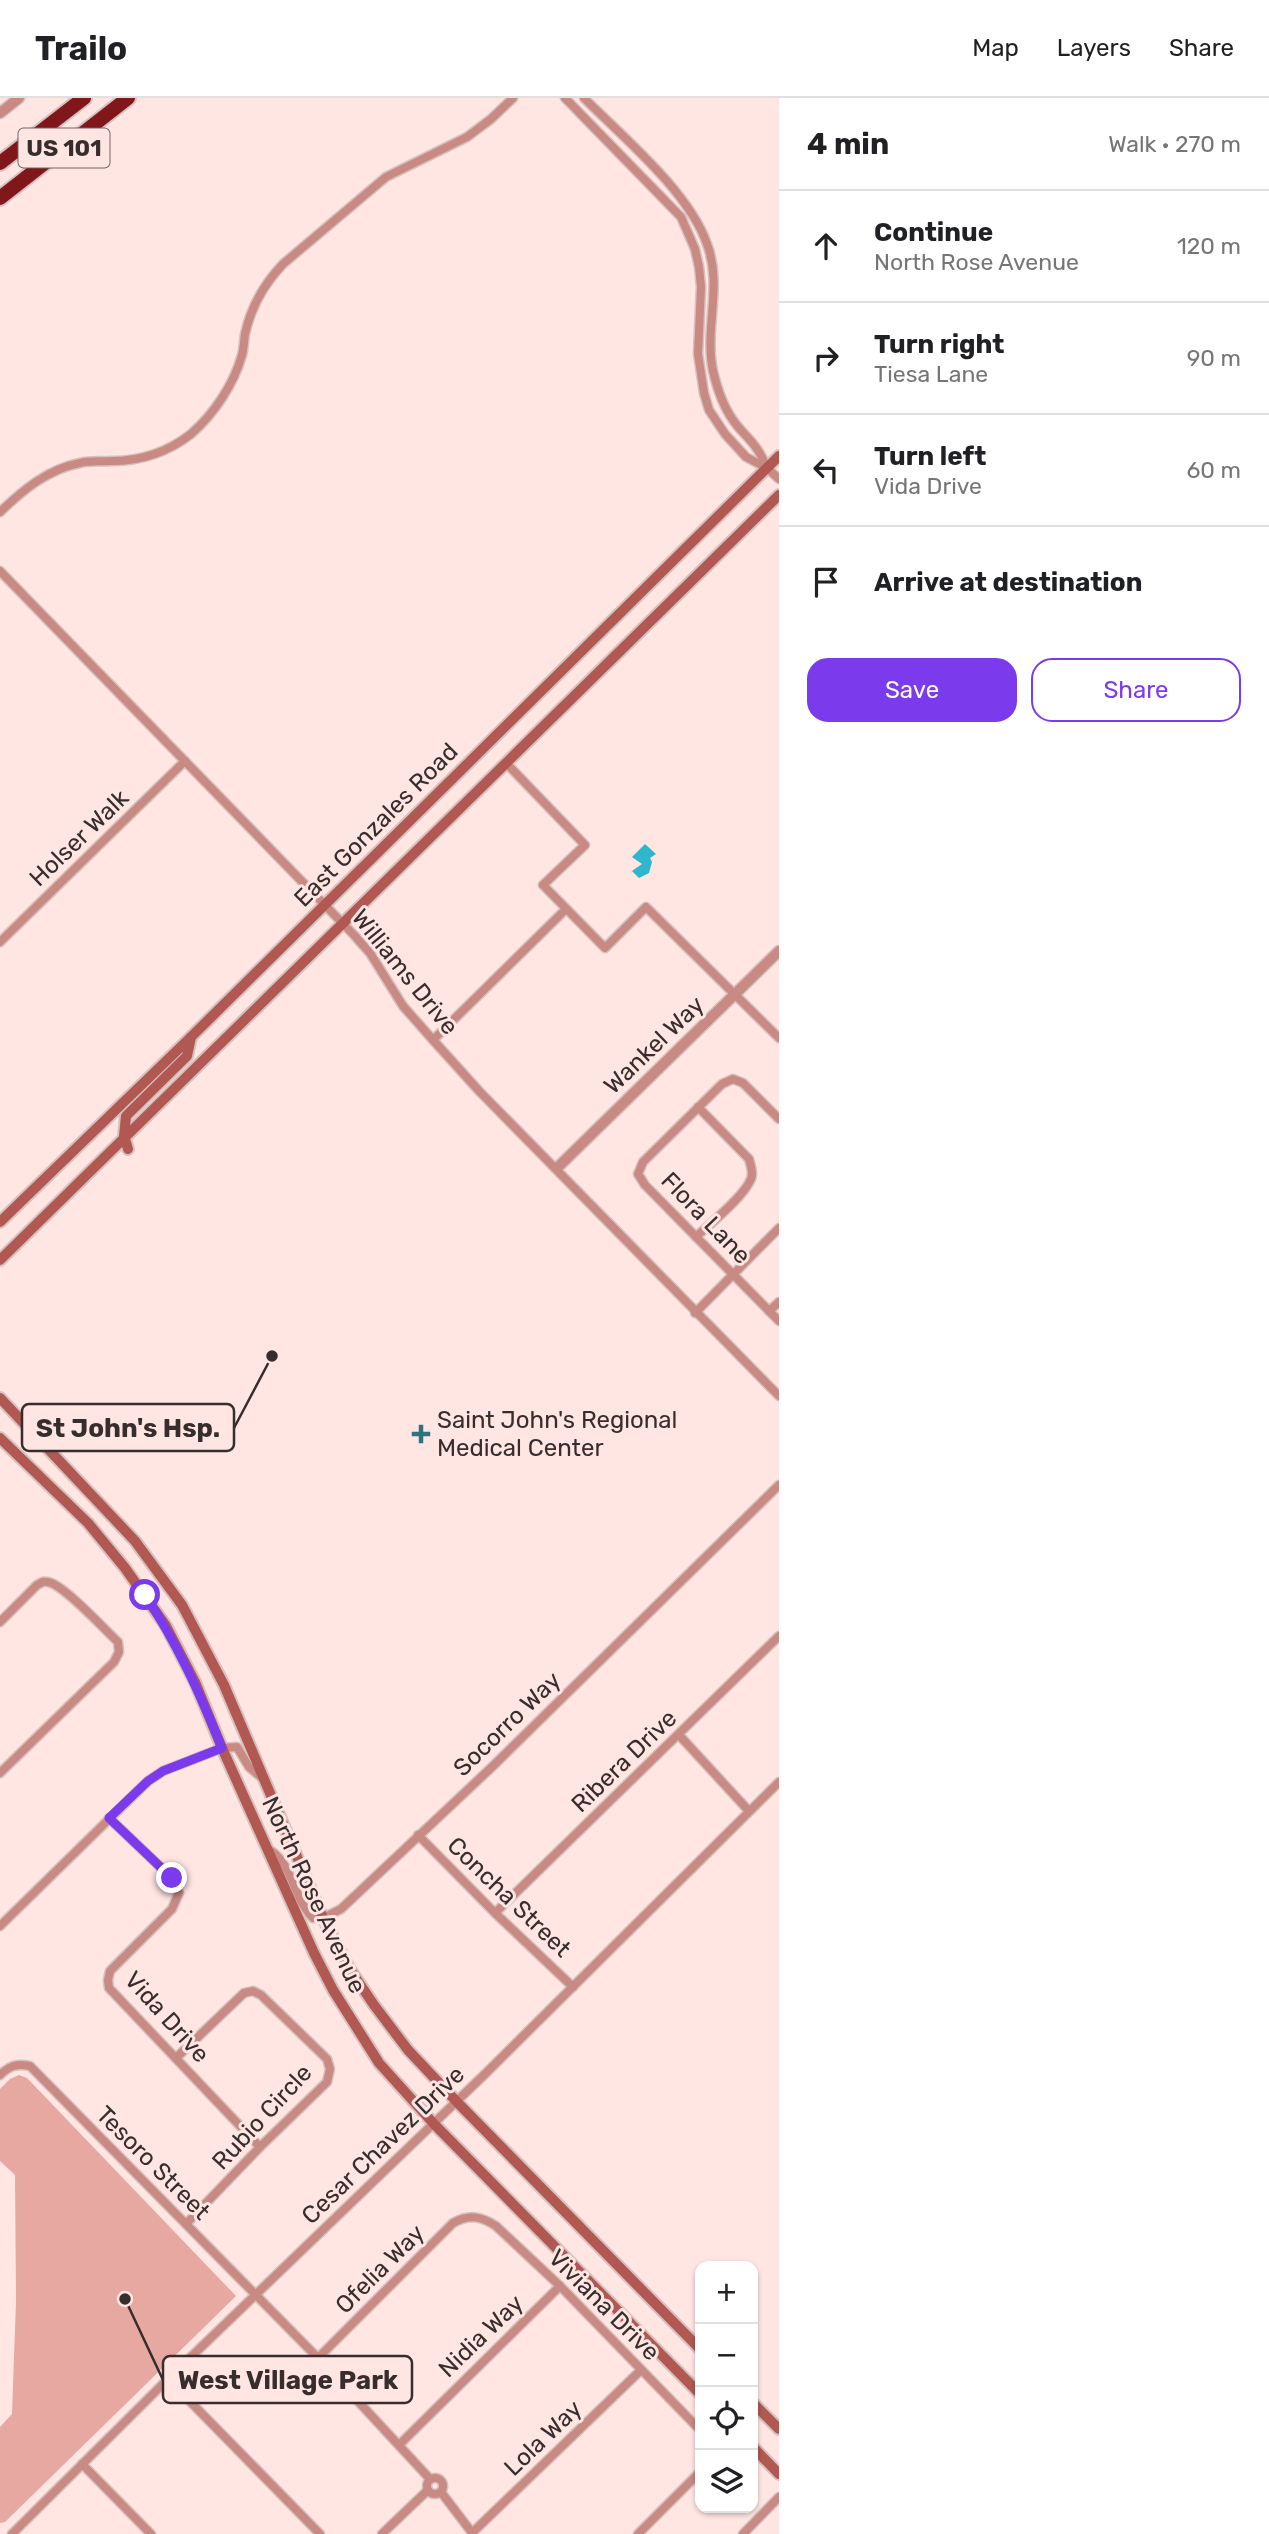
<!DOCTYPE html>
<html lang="en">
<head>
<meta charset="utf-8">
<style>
	:root { --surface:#fff; --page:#f6f6f6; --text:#202124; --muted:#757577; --line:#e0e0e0; --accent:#7c3aed }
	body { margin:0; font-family:Rubik,sans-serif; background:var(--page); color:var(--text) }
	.controls { position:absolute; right:21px; bottom:21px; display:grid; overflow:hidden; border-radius:14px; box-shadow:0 2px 5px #0004 }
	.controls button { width:63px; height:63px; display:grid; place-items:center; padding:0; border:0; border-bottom:2px solid var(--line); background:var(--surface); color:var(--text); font:35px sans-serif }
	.stop { position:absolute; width:21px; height:21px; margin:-16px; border:5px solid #7c3aed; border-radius:50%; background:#fff }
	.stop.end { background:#7c3aed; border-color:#fff; box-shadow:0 2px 7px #0008 }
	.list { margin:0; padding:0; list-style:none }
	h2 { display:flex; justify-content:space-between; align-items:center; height:91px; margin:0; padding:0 28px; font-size:30px }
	h2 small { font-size:23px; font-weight:400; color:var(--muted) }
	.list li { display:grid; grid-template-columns:46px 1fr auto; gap:21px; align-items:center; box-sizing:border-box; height:112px; padding:0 28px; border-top:2px solid var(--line) }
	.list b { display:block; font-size:26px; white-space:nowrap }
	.list p { margin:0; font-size:23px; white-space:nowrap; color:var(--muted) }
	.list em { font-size:23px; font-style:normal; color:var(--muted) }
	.actions { display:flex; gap:14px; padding:21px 28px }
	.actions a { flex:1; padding:16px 0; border:2px solid var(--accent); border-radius:21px; text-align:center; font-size:24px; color:var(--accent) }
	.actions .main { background:var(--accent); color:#fff }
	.icon { flex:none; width:38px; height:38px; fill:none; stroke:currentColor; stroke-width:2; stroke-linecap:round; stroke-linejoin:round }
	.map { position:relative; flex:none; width:779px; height:2436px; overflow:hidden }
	header { display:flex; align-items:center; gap:42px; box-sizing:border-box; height:98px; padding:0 35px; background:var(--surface); border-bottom:2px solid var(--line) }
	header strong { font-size:33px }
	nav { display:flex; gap:38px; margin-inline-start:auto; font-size:24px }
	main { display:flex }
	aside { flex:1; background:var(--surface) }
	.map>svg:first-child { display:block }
	.green { fill:#e7a8a1 }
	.water { fill:#2eb6cd }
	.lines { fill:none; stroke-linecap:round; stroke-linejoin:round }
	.minor-casing { stroke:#d7c1be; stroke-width:11 }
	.tertiary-casing { stroke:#d7c1be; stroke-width:13 }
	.secondary-casing { stroke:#d7c1be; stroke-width:14 }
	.motorway-casing { stroke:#d7c1be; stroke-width:18 }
	.minor { stroke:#c98a84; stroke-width:8 }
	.tertiary { stroke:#c98a84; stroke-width:10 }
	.secondary { stroke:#b25852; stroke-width:10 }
	.motorway { stroke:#80171a; stroke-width:14 }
	.route { stroke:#7c3aed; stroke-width:9 }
	.poi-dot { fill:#2d7380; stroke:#ffe6e3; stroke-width:2.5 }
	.labels { text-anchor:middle; stroke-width:6; stroke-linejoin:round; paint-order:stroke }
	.shield { fill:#ffe6e3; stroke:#726463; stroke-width:2 }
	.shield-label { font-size:23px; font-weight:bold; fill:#362d2c }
	.street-label { font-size:24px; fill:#362d2c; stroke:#ffe6e3 }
	.poi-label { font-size:24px; fill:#362d2c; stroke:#ffe6e3; text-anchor:start }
	.leader { fill:none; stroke:#362d2c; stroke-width:2.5 }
	.callout-dot { fill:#362d2c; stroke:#ffe6e3; stroke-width:2.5 }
	.callout { fill:#ffe6e3; stroke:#362d2c; stroke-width:2.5 }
	.callout-label { font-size:26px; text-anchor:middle; font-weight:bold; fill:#362d2c }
</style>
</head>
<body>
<header>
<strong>Trailo</strong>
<nav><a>Map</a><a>Layers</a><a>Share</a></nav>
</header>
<main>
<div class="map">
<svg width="779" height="2436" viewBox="0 0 779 2436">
	<rect width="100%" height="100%" fill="#ffe6e3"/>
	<polygon class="green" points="19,1977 27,1980 236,2198 5,2424 0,2425 0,2329 12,2316 16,2203 15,2077 0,2063 0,1991 10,1981"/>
	<polygon class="water" points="645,746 656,756 650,760 652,764 649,775 639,780 632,773 642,766 632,759"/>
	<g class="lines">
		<g class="minor-casing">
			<g id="minor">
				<polyline points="565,0 681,119 695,151 699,169 701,189 698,256 704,295 709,312 725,336 746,359 767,370 779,381"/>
				<path d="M584,0C624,40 689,94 707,146C723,188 704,230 713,273C717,290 723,308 733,322C740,333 750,340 757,351C761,356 764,363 767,370"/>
				<path d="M0,414C23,392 48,371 80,365C90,362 101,364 112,363C140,363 168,354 191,336C214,316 234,286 242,257C244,250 244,242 245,236C251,209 264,186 283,166L386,79L467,39L491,21L513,0"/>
				<polyline points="0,473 354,837 370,855 403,908 433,942 480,994 779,1298"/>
				<polyline points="507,666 585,747 543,787 605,850 646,809 779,940"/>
				<polyline points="0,844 185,663"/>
				<polyline points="433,942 566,811"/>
				<polyline points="779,1021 743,985 733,981 722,986 643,1064 638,1076 645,1087 779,1223"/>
				<path d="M696,1139C710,1126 743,1099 750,1083C754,1076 751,1069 749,1061L698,1009"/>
				<polyline points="769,1213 779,1204"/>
				<polyline points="695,1215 779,1130"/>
				<path d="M0,1524L37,1487C43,1484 42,1483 48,1484C64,1487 104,1531 118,1544L119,1554L114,1564L0,1675"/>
				<polyline points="679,1637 748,1712"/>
				<polyline points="109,1720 172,1780 179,1795 172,1811 110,1873 108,1882 109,1890 260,2049"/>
				<polyline points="418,1737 495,1815 573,1889"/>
				<path d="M268,1751C293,1765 293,1800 313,1820H323L341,1811L493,1668L779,1387"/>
				<polyline points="495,1815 779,1538"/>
				<polyline points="0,1828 148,1683 163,1673 222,1650 237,1649 249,1669 261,1679"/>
				<polyline points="176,1960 244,1895 253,1893 261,1897 327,1961 330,1971 327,1984 260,2049 186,2126"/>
				<path d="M0,1977C9,1968 17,1965 30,1968L318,2260L430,2381"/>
				<path d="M318,2260L453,2125C469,2116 481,2118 496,2128L560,2188L700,2332"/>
				<polyline points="168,2281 320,2436"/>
				<polyline points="400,2346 560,2188"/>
				<polyline points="82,2366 151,2436"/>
				<circle cx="435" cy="2388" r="8"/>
				<polyline points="441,2394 473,2436"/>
				<polyline points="472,2435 641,2272"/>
				<polyline points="12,2436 168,2281 485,1976 779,1684"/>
				<polyline points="382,2436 428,2392"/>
				<polyline points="638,2436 700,2374"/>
				<polyline points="743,2436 779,2399"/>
			</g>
		</g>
		<g class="tertiary-casing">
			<g id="tertiary">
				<polyline points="0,15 19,0"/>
				<polyline points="557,1070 779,853"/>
			</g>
		</g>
		<g class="secondary-casing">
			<g id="secondary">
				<polyline points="128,1051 124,1038 126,1018 187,958 191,939"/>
				<polyline points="0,1124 191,939 779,358"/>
				<polyline points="0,1162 779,397"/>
				<polyline points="0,1300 135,1443 182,1507 224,1587 323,1820 349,1870 374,1907 408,1952 457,2004 700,2251"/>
				<polyline points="0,1340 88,1425 125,1470 166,1528 195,1584 222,1650 314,1855 333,1892 379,1965 434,2026 700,2296"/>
				<polyline points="753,2305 779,2331"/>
				<polyline points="753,2349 779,2376"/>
			</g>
		</g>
		<g class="motorway-casing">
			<g id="motorway">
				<polyline points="0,65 84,0"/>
				<polyline points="0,100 128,0"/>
			</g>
		</g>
		<use href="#minor" class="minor"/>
		<use href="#tertiary" class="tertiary"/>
		<use href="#secondary" class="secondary"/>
		<use href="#motorway" class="motorway"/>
	</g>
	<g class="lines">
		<path class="route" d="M145,1497C177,1545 200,1596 222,1650L163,1673L148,1683L109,1720L172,1780"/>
	</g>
	<path class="poi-dot" d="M417.5 1325.5h7v7h7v7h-7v7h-7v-7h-7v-7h7z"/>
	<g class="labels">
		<rect class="shield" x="18.5" y="30.5" width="91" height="39" rx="5"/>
		<g class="shield-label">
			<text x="64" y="58">US 101</text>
		</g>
		<g class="street-label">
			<text transform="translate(376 727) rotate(-45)" y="8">East Gonzales Road</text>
			<text transform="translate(79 740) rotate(-44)" y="8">Holser Walk</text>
			<text transform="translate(405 874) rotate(51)" y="8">Williams Drive</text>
			<text transform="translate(654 947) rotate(-44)" y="8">Wankel Way</text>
			<text transform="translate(706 1120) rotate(46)" y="8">Flora Lane</text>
			<text transform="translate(507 1626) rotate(-44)" y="8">Socorro Way</text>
			<text transform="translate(624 1663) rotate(-44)" y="8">Ribera Drive</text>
			<text transform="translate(314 1797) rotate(65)" y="8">North Rose Avenue</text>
			<text transform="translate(509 1799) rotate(44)" y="8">Concha Street</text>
			<text transform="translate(167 1919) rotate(48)" y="8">Vida Drive</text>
			<text transform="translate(262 2019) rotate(-47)" y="8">Rubio Circle</text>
			<text transform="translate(383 2047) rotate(-44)" y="8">Cesar Chavez Drive</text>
			<text transform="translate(153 2065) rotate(45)" y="8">Tesoro Street</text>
			<text transform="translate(380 2171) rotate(-45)" y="8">Ofelia Way</text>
			<text transform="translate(604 2207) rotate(45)" y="8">Viviana Drive</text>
			<text transform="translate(481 2238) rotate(-44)" y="8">Nidia Way</text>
			<text transform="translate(543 2340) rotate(-44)" y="8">Lola Way</text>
		</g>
		<g class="poi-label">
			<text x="437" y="1330">Saint John's Regional<tspan x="437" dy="28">Medical Center</tspan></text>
		</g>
	</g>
	<path class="leader" d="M272 1258L234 1330M125 2201L163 2282"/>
	<g class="callout-dot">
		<circle cx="272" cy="1258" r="7"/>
		<circle cx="125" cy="2201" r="7"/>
	</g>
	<g class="callout">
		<rect x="22" y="1306" width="212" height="47" rx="7"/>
		<rect x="163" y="2258" width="249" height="47" rx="7"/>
	</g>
	<g class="callout-label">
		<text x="128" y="1339">St John's Hsp.</text>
		<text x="288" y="2291">West Village Park</text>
	</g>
</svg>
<div class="controls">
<button>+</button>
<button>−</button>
<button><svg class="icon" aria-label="locate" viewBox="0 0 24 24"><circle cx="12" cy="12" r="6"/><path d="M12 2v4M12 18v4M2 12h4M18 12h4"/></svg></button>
<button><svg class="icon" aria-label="layers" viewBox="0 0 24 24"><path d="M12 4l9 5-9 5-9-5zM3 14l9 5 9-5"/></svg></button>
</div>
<div class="stop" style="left:145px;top:1497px"></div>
<div class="stop end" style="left:172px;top:1780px"></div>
</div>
<aside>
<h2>4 min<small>Walk · 270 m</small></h2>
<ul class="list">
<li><svg class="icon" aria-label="ahead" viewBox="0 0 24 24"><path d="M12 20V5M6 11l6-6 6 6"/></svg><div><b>Continue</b><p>North Rose Avenue</p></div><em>120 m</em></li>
<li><svg class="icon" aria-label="right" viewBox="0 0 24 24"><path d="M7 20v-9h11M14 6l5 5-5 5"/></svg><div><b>Turn right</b><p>Tiesa Lane</p></div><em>90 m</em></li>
<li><svg class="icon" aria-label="left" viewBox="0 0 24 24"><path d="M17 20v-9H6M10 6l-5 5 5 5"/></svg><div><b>Turn left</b><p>Vida Drive</p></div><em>60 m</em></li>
<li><svg class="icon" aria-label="arrive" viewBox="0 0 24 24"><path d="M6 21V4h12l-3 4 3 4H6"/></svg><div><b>Arrive at destination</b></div></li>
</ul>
<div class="actions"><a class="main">Save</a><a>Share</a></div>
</aside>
</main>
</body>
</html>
